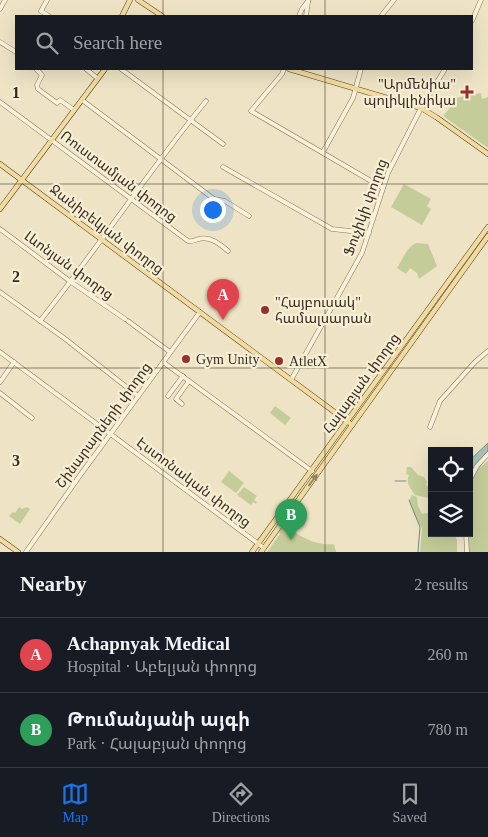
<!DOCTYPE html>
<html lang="en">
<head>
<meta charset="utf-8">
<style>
	:root { --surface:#171b24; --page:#242831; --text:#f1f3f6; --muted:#9ea1a6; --line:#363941; --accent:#1a73e8 }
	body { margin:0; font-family:"Times New Roman","Noto Sans Armenian",serif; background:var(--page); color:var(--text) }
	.controls { position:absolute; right:15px; bottom:15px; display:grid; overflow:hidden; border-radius:0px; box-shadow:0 5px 20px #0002 }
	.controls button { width:45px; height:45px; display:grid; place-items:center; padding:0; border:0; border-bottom:1px solid var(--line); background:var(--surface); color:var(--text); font:25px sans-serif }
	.you { position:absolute; left:212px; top:209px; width:18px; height:18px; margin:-12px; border:4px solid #fff; border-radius:50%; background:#1a73e8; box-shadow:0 0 0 8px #1a73e833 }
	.badge { display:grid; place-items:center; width:32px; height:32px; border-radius:50%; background:var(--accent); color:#fff; font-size:16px; font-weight:700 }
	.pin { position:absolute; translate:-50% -41px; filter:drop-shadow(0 1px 2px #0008) }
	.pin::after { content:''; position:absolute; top:26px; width:18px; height:15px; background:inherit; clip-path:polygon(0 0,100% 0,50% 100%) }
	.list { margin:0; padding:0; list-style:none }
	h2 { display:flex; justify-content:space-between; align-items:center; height:65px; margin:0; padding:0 20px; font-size:21px }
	h2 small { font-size:16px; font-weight:400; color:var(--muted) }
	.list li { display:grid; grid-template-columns:32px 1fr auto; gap:15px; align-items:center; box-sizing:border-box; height:75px; padding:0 20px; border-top:1px solid var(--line) }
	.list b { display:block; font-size:19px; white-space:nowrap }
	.list p { margin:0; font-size:16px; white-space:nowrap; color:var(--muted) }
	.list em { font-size:16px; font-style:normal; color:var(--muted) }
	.icon { flex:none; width:28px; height:28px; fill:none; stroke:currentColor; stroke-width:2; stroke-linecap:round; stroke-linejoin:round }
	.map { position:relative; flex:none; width:488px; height:552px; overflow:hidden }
	.search { position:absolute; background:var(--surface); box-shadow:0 5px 20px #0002; left:15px; right:15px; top:15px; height:55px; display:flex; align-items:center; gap:12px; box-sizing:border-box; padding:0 18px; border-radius:0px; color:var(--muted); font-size:19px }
	.sheet { height:215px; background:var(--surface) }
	nav { display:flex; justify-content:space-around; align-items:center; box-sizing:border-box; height:70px; border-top:1px solid var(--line); background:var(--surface); font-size:14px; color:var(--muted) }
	nav a { display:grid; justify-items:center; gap:2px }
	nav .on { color:var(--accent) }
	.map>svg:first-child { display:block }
	.green { fill:#c4cd99 }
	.water { fill:#a7c2bb; stroke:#6d9089 }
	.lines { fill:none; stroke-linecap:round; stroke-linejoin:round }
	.stream { stroke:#6d9089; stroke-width:1 }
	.minor-casing { stroke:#89765b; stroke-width:5 }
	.major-casing { stroke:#57442f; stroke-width:5.5 }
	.minor { stroke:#f9f1d9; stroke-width:4 }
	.major { stroke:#f1db9e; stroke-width:4.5 }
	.oneway { fill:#96845e }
	.grid { fill:none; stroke:#3a2d1f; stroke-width:1; stroke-opacity:0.55 }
	.poi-dot { fill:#982f2b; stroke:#f6eed5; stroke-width:2 }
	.labels { text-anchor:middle; stroke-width:4.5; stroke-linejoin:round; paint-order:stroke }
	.poi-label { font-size:14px; fill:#3a2d1f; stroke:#f6eed5; text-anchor:start }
	.street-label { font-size:14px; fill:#3a2d1f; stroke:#f6eed5 }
	.grid-label { font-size:16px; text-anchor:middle; font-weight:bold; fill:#3a2d1f; stroke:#f6eed5; stroke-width:4.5; stroke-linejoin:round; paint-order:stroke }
</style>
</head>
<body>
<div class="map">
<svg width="488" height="552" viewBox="0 0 488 552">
	<rect width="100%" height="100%" fill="#eee4c5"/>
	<g class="green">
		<polygon points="481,93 482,99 488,97 488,148 443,116 449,109 455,98"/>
		<polygon points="404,184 431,199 427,206 431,209 422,225 391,207"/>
		<path d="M416,243L428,244L437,266L419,279L417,273L410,268L406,274L397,268C403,259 406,248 416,243Z"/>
		<polygon points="275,406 291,418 285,425 270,413"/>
		<polygon points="488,461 488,552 465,552 466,533 469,533 469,480 472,473"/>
		<path d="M407,467H411L418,475L424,477L427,482L426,485L432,489V499L415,495C411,489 405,483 409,475L406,474Z"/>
		<polygon points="229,471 244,483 236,493 221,482"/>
		<polygon points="244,487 257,496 254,500 257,502 256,504 253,502 251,505 237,495"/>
		<polygon points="412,495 417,497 418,506 422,514 432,512 432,533 454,533 457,540 457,552 420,552 422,528 415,517 409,501"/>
		<polygon points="19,507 22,509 27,507 30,509 20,524 9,516 13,512 15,513"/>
		<path d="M283,527H286C302,537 315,546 334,544L336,552H267L280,534L279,532Z"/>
	</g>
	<polygon class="water" points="488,443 488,453 469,472 469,461"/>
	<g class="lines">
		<g class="stream">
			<polyline points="395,481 406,481"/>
			<polyline points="409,500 420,527 418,552"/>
		</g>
		<g class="minor-casing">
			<g id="minor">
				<polyline points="47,0 41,11 49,16"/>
				<polyline points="0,9 5,0"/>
				<polyline points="299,16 302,9 308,1"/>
				<polyline points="306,16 308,2"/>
				<polyline points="381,16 394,0"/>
				<polyline points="472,21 481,0"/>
				<polyline points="0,42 16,52"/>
				<polyline points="36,69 42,75 37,85 38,89 57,103 60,100 74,110"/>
				<polyline points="86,69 97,78"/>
				<polyline points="121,69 223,144"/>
				<polyline points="284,69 282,74 251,111 383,188"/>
				<polyline points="82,100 214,199 225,201 249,216"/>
				<path d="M0,102L188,241C193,242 194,240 199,239C210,236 220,244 228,251"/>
				<polyline points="323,152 353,98 361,69"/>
				<polyline points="223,167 332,229 369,233"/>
				<polyline points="0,229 71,282 125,319"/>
				<polyline points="0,292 64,338 138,396"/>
				<path d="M40,321C97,249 148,172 206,101"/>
				<polyline points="128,321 170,352"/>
				<polyline points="0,352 264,548"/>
				<polyline points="163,362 312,471"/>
				<polyline points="291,380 362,253 388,173 421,108 445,69"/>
				<polyline points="0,382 14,362"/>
				<polyline points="0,393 32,418"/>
				<polyline points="168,396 183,376"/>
				<polyline points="182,404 176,399 189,381"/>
				<polyline points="430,427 440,401 475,362 488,351"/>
				<polyline points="469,481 477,466 488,454"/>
				<polyline points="466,533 467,552"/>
				<polyline points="26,552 81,474 200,312"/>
			</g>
		</g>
		<g class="major-casing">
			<g id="major">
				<polyline points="138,0 162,16"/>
				<polyline points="122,16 130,0"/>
				<polyline points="289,69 421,108 436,117 488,154"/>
				<polyline points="0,164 352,425"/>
				<polyline points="0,209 105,69"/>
				<polyline points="0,539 18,552"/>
				<polyline points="252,552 488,227"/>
				<polyline points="261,552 488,236"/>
			</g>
		</g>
		<use href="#minor" class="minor"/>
		<use href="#major" class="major"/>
	</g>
	<defs><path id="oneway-solid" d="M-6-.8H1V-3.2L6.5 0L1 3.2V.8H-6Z" transform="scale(1.25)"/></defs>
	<use class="oneway" href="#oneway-solid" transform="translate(313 480) rotate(-54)"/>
	<path class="grid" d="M163,0V16M325,0V16M163,69V552M325,69V552M0,184H488M0,368H488"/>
	<g class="poi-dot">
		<path d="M464.5 84.5h5v5h5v5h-5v5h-5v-5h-5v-5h5z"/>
		<circle cx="265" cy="310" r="5"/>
		<circle cx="186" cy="359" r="5"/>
		<circle cx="279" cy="361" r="5"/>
	</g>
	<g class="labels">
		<g class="poi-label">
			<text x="456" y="89" text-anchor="end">"Արմենիա"<tspan x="456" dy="16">պոլիկլինիկա</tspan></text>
			<text x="275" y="307">"Հայբուսակ"<tspan x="275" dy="16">համալսարան</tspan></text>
			<text x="196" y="364">Gym Unity</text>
			<text x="289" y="366">AtletX</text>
		</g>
		<g class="street-label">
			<text transform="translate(119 176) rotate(37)" y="5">Ռուստամյան փողոց</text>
			<text transform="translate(365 207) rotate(-70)" y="5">Ֆուչիկի փողոց</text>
			<text transform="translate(107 229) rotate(37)" y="5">Ջանիբեկյան փողոց</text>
			<text transform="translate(69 265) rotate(36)" y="5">Լևոնյան փողոց</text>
			<text transform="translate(361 383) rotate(-54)" y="5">Հալաբյան փողոց</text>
			<text transform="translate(103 425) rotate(-54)" y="5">Շինարարների փողոց</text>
			<text transform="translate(194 482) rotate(37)" y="5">Էստոնական փողոց</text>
		</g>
	</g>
	<g class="grid-label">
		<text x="16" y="98">1</text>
		<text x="16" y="282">2</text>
		<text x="16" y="466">3</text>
	</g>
</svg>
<div class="controls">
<button><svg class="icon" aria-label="locate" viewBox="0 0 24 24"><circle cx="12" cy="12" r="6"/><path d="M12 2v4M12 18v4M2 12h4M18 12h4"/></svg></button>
<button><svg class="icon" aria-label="layers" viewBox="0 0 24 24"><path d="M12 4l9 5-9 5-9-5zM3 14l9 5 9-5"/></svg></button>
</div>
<div class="you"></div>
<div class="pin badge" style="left:223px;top:320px;background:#e0444e">A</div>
<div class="pin badge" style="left:291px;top:540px;background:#2e9e5b">B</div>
<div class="search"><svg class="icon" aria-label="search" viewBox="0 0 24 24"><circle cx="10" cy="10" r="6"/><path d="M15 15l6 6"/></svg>Search here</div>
</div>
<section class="sheet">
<h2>Nearby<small>2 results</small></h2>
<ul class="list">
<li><span class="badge" style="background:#e0444e">A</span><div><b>Achapnyak Medical</b><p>Hospital · Աբելյան փողոց</p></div><em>260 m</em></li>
<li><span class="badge" style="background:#2e9e5b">B</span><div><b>Թումանյանի այգի</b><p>Park · Հալաբյան փողոց</p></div><em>780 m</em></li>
</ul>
</section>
<nav>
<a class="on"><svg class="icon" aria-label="map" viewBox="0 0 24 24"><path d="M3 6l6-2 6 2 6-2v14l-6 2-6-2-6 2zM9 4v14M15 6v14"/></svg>Map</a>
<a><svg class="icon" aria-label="directions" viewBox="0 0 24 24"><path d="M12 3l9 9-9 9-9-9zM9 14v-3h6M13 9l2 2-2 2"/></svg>Directions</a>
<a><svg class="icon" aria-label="saved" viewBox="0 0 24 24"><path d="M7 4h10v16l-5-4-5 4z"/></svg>Saved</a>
</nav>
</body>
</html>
